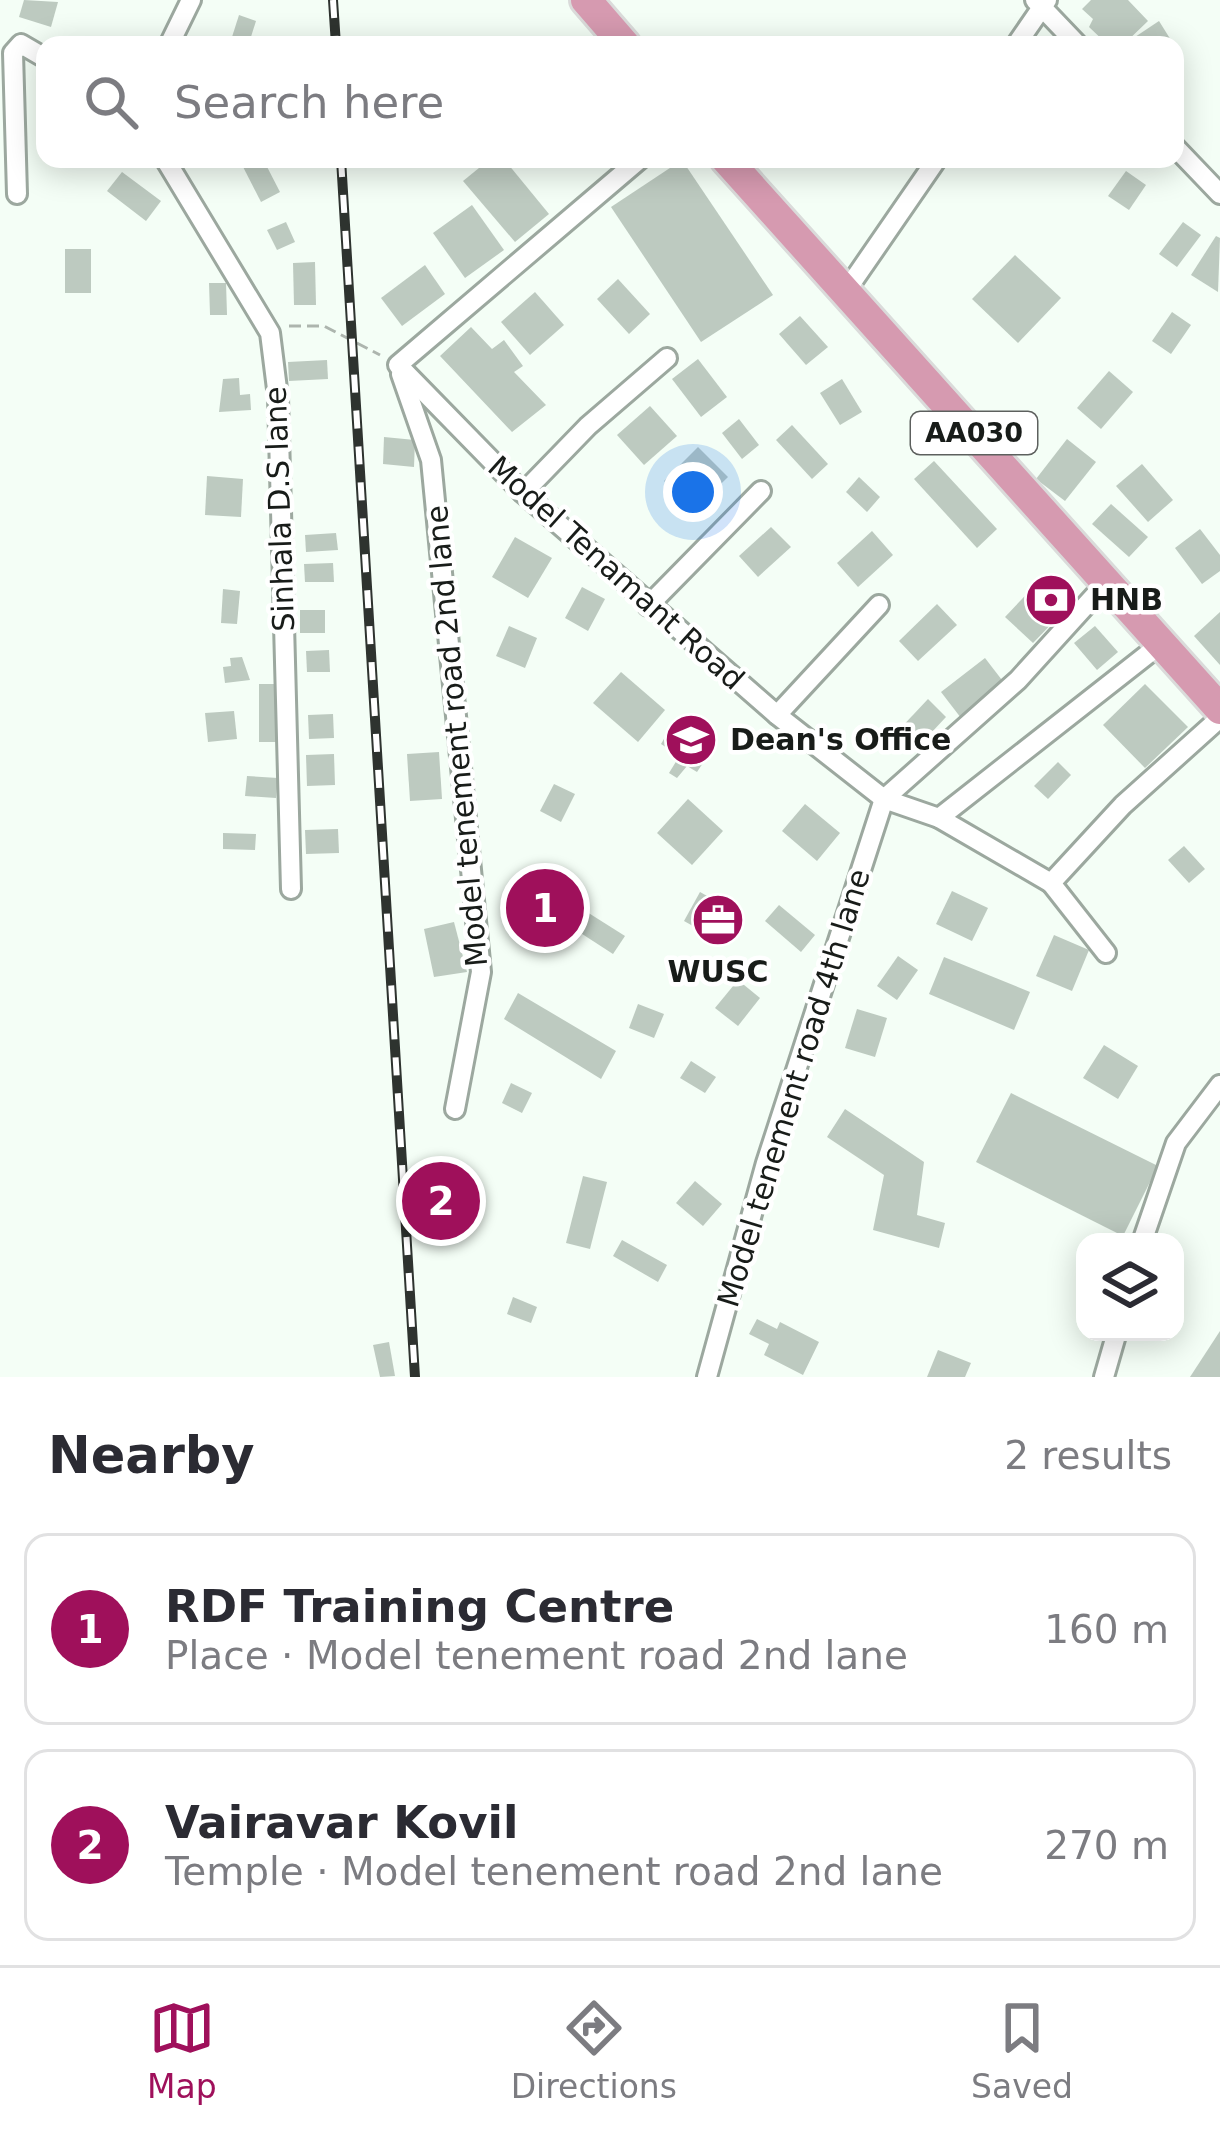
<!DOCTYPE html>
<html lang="en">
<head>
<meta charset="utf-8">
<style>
	:root { --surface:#fff; --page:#f2f2f3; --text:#2b2b33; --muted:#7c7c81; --line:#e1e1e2; --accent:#9f105b }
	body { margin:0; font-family:"DejaVu Sans",sans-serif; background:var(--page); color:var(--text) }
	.controls { position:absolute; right:36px; bottom:36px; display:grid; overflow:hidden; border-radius:24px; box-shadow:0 6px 30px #0003 }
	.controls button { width:108px; height:108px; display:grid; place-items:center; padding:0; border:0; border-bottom:3px solid var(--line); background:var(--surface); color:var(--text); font:60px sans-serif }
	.you { position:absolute; left:693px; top:492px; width:42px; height:42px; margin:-30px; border:9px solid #fff; border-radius:50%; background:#1a73e8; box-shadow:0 0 0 18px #1a73e833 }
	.badge { display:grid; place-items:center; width:78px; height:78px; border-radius:50%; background:var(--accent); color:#fff; font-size:39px; font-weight:700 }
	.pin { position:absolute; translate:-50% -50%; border:6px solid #fff; box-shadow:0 3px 12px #0006 }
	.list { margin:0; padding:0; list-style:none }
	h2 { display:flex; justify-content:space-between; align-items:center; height:156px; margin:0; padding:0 48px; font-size:51px }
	h2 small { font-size:39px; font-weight:400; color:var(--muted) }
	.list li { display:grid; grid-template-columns:78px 1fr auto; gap:36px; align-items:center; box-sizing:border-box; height:192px; margin:0 24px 24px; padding:0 24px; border:3px solid var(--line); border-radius:24px }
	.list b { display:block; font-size:45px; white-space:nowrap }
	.list p { margin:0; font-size:39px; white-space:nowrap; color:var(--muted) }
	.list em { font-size:39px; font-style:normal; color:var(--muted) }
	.icon { flex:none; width:66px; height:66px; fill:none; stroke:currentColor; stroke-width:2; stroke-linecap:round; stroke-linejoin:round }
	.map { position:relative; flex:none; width:1220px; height:1377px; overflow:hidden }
	.search { position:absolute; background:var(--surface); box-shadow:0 6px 30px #0003; left:36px; right:36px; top:36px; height:132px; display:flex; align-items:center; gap:30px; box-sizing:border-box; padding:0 42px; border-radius:24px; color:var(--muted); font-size:45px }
	.sheet { height:588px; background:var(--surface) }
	nav { display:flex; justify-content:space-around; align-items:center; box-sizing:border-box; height:168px; border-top:3px solid var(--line); background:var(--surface); font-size:33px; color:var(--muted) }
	nav a { display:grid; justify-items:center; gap:6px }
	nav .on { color:var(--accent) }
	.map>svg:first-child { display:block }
	.building { fill:#bdcac0 }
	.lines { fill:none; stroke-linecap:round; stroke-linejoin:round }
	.minor-casing { stroke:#9ca89f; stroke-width:24 }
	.trunk-casing { stroke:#dadbda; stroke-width:36 }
	.path { stroke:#adb5ae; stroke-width:3; stroke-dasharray:12 6; stroke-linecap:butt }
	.minor { stroke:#fff; stroke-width:18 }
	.trunk { stroke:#d69ab0; stroke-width:30 }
	.rail-casing { stroke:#2e332f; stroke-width:10 }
	.rail { stroke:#fff; stroke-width:6; stroke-dasharray:18; stroke-linecap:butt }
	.labels { text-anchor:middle; stroke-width:9; stroke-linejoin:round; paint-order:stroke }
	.shield { fill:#fff; stroke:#5d605e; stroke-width:3 }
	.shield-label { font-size:27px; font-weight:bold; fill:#181c19 }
	.street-label { font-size:30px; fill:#181c19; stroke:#fff }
	.poi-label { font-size:30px; font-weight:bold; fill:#181c19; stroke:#fff; text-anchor:start }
</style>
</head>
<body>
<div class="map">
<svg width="1220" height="1377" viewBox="0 0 1220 1377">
	<rect width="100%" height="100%" fill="#f4fef6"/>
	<g class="building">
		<polygon points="24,0 58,2 51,27 19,17"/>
		<polygon points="1091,0 1128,0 1148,21 1123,45 1108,45 1089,27 1093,19 1082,9"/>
		<polygon points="239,15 256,21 249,43 232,37"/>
		<polygon points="1159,21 1174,45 1141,45 1135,37"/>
		<polygon points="239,159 263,159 280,192 261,202"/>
		<polygon points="490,159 504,159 549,214 515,242 463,181"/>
		<polygon points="682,160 773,295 701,342 611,207"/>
		<polygon points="1126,171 1146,185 1129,210 1108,196"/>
		<polygon points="122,172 161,201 146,221 107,191"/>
		<polygon points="472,205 504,250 465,278 433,233"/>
		<polygon points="286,222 295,242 277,250 267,230"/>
		<polygon points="1183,222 1201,235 1177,267 1159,254"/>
		<polygon points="1216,236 1220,238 1218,292 1191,275"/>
		<rect x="65" y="249" width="26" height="44"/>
		<polygon points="1015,255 1061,298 1018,343 972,299"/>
		<polygon points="315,262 316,305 294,305 293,263"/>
		<polygon points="425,265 445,294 402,326 381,298"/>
		<polygon points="618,279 650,314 629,334 597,299"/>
		<polygon points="209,283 226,283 227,315 210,315"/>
		<polygon points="535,292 564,325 530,355 501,322"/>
		<polygon points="1172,312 1191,325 1171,354 1152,341"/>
		<polygon points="800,316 828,347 806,365 779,334"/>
		<polygon points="471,327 492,349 504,340 523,366 514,372 546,405 512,432 440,356"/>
		<polygon points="698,359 727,397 701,417 672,379"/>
		<polygon points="327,360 328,379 289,381 288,362"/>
		<polygon points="1109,371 1133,392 1101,429 1077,408"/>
		<polygon points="239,378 240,395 250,394 251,410 219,412 223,379"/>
		<polygon points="842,379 862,412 840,425 820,393"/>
		<polygon points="650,406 677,436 644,465 617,435"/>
		<polygon points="739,419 759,445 742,459 722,433"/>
		<polygon points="792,425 828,464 812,479 776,440"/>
		<polygon points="384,437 415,440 414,467 383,464"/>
		<polygon points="1067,439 1096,462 1065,501 1036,479"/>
		<polygon points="698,447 728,477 694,510 664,481"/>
		<polygon points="934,461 997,529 977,548 914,479"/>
		<polygon points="1142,464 1173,500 1148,522 1116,486"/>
		<polygon points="207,476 243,479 241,517 205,515"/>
		<polygon points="859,477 880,497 867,512 846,492"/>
		<polygon points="1111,504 1148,537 1129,557 1092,524"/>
		<polygon points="771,527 791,547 758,577 739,556"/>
		<polygon points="1200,529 1220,555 1220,571 1202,584 1175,548"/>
		<polygon points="872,531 893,555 858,587 837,563"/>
		<polygon points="336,533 338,550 306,552 305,535"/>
		<polygon points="515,537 552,558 528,598 492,577"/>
		<polygon points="333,563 334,582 305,582 304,564"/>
		<polygon points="1040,580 1068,607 1033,643 1005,617"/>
		<polygon points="582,587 605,599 588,631 565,618"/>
		<polygon points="223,589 240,591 237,624 221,623"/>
		<polygon points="937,604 957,625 918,661 899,641"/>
		<rect x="300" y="610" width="25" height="23"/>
		<polygon points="1220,612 1220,665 1194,636"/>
		<polygon points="509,626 537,638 525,668 496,656"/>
		<polygon points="1095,626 1118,652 1097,670 1074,643"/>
		<polygon points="329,650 330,672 307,672 306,651"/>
		<polygon points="242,657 250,680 225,683 223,667 231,666 230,658"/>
		<polygon points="985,658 1005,684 961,718 941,692"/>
		<polygon points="621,672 665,710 638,742 593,703"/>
		<rect x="259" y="684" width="23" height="58"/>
		<polygon points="1145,684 1188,727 1145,768 1103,725"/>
		<polygon points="928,699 946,717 916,749 897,732"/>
		<polygon points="234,711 237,739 208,742 205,713"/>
		<polygon points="333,714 334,738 309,739 308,715"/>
		<polygon points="675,720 689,728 675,753 661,744"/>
		<polygon points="703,741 713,748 697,772 687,766 677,778 669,773 677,760 687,766"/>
		<polygon points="439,752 442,799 410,801 407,754"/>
		<polygon points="334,754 335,785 307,786 306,755"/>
		<polygon points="1058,762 1071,775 1048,799 1034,786"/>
		<polygon points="247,776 278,778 276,798 245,796"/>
		<polygon points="554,784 575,794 561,822 540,811"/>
		<polygon points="688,799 723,831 692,865 657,833"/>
		<polygon points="805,804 840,833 817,861 782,831"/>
		<polygon points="338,829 339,853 306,854 305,830"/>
		<polygon points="223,833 256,834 255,850 223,849"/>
		<polygon points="1184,846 1205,869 1189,883 1168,860"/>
		<polygon points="533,871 581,903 558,944 508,913"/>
		<polygon points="952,891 988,908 972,941 936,924"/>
		<polygon points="700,892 741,915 725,944 684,921"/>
		<polygon points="779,905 815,935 801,952 765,921"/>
		<polygon points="587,912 625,936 613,954 576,930"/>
		<polygon points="454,922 467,972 434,977 424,929"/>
		<polygon points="1054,935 1089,950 1072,991 1036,976"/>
		<polygon points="898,956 918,970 897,1000 877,986"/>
		<polygon points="944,957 1030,992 1014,1030 929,994"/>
		<polygon points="738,980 760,998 738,1026 715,1008"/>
		<polygon points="518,993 616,1051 601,1079 504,1019"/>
		<polygon points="638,1004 664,1014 654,1038 629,1028"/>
		<polygon points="857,1009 887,1018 875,1057 845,1048"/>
		<polygon points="1104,1045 1138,1066 1118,1099 1083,1078"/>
		<polygon points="691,1061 716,1077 705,1093 680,1078"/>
		<polygon points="511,1083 532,1093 522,1113 502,1103"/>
		<polygon points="1011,1093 1158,1166 1123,1236 976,1162"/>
		<polygon points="845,1109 924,1162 917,1215 945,1223 939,1248 873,1230 884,1175 827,1137"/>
		<polygon points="583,1176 607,1182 590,1249 566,1243"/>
		<polygon points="458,1179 463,1223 451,1223 450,1234 432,1230 431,1221 421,1221 420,1181"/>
		<polygon points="695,1181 722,1204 703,1226 676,1203"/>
		<polygon points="622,1240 667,1265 658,1282 613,1256"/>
		<polygon points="513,1297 537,1307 531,1323 507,1314"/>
		<polygon points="757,1319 777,1329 780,1322 819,1342 803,1375 764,1355 769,1344 749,1334"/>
		<polygon points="1220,1331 1220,1377 1190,1377"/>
		<polygon points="389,1342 395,1376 380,1377 373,1345"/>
		<polygon points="938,1350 971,1363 965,1377 927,1377"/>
	</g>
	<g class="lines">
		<g class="minor-casing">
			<g id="minor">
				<polyline points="1035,0 1078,45"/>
				<polyline points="169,45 191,0"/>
				<polyline points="1016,45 1047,0"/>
				<polyline points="1175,147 1220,194"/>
				<polyline points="165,159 270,333 278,397 291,889"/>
				<polyline points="640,159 398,365 523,493 777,715 884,799 939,818 1162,643"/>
				<polyline points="17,194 13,53 21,44 45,58"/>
				<polyline points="846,291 937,159"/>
				<polyline points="401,374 431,460 481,972 455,1109"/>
				<polyline points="523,493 588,426 667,358"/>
				<polyline points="648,606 761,491"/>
				<polyline points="777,715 879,605"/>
				<polyline points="939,818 1051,883 1123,805 1220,718"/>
				<polyline points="1051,883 1106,953"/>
				<polyline points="1142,1242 1176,1143 1220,1085"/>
				<polyline points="707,1377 766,1163 884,799 1018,680 1107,582"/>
				<polyline points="1104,1377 1117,1332"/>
			</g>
		</g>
		<g class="trunk-casing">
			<g id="trunk">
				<polyline points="586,0 625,45"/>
				<polyline points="726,159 1220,709"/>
			</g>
		</g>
		<polyline class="path" points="289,326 324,326 380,355"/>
		<use href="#minor" class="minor"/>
		<use href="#trunk" class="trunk"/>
		<g class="rail-casing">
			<g id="rail">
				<polyline points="333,0 336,45"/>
				<polyline points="341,159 415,1377"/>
			</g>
		</g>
		<use href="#rail" class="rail"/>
	</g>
	<defs>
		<g id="bank-disc" transform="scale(2.7)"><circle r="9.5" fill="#9f105b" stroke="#fff"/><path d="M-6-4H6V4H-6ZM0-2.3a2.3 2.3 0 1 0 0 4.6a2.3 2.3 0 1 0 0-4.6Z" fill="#fff"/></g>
		<g id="university-disc" transform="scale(2.7)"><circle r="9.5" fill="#9f105b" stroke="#fff"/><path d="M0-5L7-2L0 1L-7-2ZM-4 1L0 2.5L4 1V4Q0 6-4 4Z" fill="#fff"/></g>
		<g id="office-disc" transform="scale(2.7)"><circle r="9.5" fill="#9f105b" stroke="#fff"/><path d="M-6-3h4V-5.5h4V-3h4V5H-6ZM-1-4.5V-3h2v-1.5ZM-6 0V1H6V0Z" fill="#fff"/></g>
	</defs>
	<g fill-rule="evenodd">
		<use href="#bank-disc" x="1051" y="600"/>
		<use href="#university-disc" x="691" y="740"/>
		<use href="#office-disc" x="718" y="920"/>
	</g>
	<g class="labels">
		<rect class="shield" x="911" y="412" width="126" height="42" rx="9"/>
		<g class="shield-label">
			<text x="974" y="442">AA030</text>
		</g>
		<g class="street-label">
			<text transform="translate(280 509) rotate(-92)" y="10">Sinhala D.S lane</text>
			<text transform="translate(616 573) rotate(42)" y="10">Model Tenamant Road</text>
			<text transform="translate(457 736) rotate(-95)" y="10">Model tenement road 2nd lane</text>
			<text transform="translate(794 1088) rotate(-73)" y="10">Model tenement road 4th lane</text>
		</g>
		<g class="poi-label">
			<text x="1090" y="610">HNB</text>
			<text x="730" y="750">Dean's Office</text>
			<text x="718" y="982" text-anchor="middle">WUSC</text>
		</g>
	</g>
</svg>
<div class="controls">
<button><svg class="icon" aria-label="layers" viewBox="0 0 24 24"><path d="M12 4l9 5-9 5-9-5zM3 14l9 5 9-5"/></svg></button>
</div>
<div class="you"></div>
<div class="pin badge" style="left:545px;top:908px">1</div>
<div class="pin badge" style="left:441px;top:1201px">2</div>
<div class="search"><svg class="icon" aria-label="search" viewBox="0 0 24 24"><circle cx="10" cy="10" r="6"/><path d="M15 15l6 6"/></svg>Search here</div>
</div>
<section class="sheet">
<h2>Nearby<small>2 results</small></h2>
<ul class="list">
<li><span class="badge">1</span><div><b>RDF Training Centre</b><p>Place · Model tenement road 2nd lane</p></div><em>160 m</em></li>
<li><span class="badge">2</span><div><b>Vairavar Kovil</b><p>Temple · Model tenement road 2nd lane</p></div><em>270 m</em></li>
</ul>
</section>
<nav>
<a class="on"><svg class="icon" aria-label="map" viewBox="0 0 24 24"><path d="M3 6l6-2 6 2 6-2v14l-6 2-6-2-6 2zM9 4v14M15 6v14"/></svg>Map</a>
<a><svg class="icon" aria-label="directions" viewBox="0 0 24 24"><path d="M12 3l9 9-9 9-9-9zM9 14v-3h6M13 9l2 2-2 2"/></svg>Directions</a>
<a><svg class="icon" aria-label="saved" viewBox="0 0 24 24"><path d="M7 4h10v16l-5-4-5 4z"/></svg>Saved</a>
</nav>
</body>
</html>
